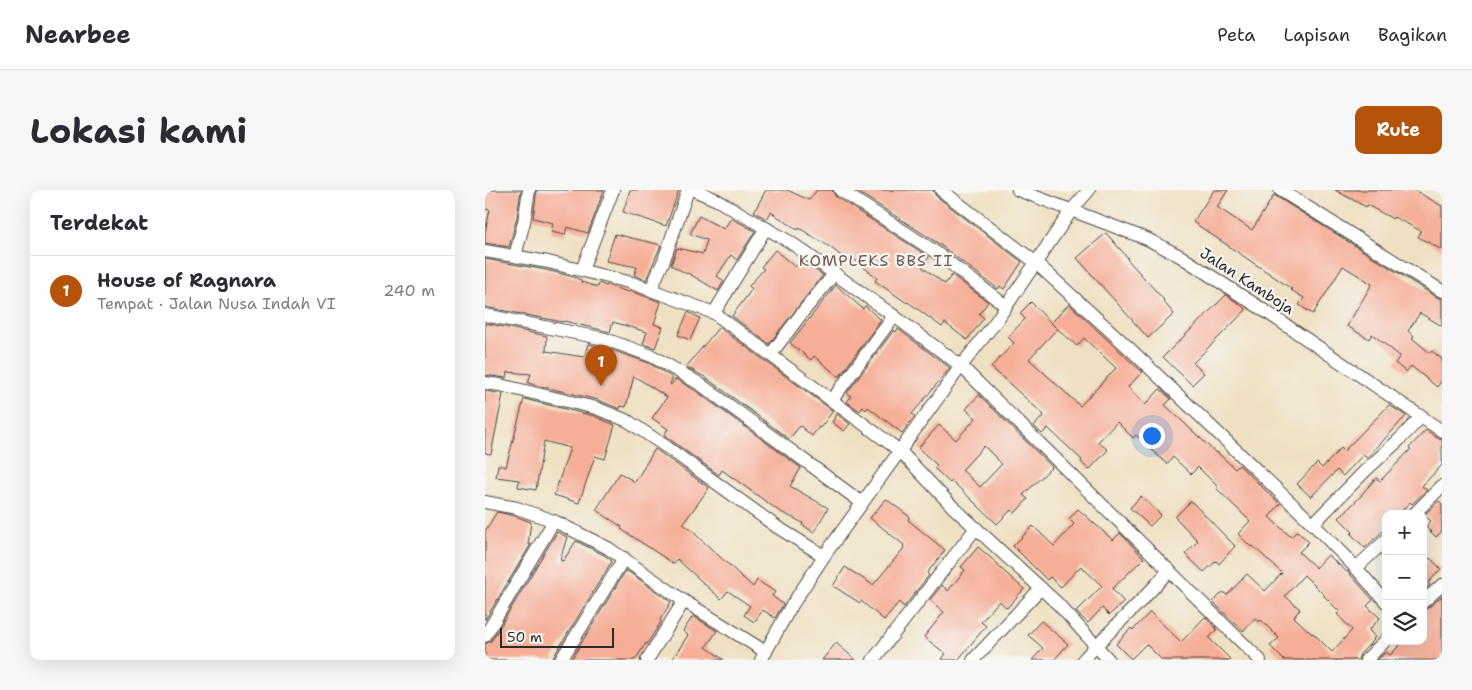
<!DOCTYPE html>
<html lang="id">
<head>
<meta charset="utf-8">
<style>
	:root { --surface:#fff; --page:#f7f7f7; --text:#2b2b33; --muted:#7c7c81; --line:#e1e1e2; --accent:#b45309 }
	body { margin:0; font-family:"Shantell Sans",sans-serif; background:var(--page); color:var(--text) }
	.controls { position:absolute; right:15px; bottom:15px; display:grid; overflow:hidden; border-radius:10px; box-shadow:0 5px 20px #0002 }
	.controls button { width:45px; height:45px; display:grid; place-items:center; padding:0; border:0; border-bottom:1px solid var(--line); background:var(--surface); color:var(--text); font:25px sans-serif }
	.scale { position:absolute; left:15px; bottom:12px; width:114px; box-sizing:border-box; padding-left:5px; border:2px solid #2b2b2b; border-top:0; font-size:14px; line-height:18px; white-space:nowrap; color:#2b2b2b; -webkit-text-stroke:4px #f6f6f2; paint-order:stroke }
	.you { position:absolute; left:666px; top:245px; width:18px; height:18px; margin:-12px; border:4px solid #fff; border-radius:50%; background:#1a73e8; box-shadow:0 0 0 8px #1a73e833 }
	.badge { display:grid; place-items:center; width:32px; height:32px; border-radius:50%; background:var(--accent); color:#fff; font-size:16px; font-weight:700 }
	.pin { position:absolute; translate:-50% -41px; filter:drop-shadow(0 1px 2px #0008) }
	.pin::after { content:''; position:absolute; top:26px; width:18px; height:15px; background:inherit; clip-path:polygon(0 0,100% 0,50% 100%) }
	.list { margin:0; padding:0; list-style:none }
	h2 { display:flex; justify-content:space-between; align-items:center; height:65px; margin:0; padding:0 20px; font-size:21px }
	h2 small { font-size:16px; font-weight:400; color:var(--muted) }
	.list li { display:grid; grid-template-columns:32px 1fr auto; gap:15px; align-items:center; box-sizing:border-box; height:70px; padding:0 20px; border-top:1px solid var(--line) }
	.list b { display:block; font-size:19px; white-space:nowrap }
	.list p { margin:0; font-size:16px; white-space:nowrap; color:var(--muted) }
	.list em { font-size:16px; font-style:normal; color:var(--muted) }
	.icon { flex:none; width:28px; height:28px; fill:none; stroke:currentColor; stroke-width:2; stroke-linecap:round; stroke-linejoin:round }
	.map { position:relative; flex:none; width:957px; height:470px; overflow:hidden; border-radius:10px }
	header { display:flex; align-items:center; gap:30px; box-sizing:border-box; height:70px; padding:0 25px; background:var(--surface); border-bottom:1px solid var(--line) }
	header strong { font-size:24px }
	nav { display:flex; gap:28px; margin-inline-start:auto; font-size:18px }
	.intro { display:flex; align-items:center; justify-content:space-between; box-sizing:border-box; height:120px; padding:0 30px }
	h1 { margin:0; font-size:35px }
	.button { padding:12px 22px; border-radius:10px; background:var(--accent); color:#fff; font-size:18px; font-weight:700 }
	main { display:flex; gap:30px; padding:0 30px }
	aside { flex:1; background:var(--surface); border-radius:10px; box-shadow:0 5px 20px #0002 }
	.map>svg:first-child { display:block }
	.building { fill:#f6ae97; fill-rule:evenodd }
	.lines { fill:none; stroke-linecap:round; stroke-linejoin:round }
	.street-casing { stroke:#484642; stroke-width:14 }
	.street { stroke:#fff; stroke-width:12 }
	.labels { text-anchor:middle; stroke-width:4.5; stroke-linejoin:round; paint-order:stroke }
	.street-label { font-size:15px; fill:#2b2b2b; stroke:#f6f6f2 }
	.neighbourhood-label { font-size:16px; letter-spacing:1px; fill:#725951; stroke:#f6f6f2 }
</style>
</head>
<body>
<header>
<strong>Nearbee</strong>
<nav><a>Peta</a><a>Lapisan</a><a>Bagikan</a></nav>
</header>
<div class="intro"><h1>Lokasi kami</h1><a class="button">Rute</a></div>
<main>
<aside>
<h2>Terdekat<small></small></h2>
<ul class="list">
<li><span class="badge">1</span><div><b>House of Ragnara</b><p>Tempat · Jalan Nusa Indah VI</p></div><em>240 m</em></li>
</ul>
</aside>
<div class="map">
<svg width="957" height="470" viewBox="0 0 957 470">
	<rect width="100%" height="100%" fill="#f6f6f2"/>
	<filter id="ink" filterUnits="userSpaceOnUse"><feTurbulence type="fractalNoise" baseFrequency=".02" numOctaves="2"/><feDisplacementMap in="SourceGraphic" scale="10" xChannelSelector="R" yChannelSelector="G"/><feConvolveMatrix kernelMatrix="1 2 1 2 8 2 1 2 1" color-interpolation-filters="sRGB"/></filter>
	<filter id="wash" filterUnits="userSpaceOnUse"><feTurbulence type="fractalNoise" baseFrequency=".0096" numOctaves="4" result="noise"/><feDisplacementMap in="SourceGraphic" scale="20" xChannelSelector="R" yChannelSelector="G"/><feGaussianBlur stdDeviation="1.12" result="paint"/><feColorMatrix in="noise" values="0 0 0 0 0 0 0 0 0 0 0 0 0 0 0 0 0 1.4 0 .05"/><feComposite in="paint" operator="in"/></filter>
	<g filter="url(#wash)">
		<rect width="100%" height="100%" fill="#efe0c2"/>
		<g id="blocks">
			<g class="building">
				<polygon points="0,0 36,0 32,27 24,57 0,53 0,42 5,20 0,19"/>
				<polygon points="52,0 119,0 103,43 82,37 80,45 66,42 68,33 48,28"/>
				<polygon points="145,0 194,0 181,36 138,22"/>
				<polygon points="281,0 302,0 324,10 332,0 347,0 351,7 444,67 437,77 460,94 467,85 503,112 494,124 499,128 482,150 460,133 457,137 423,112 422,113 390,91 392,88 366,67 363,71 345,57 314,38 313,40 286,22 282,29 269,22"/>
				<polygon points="370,0 448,0 451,6 537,72 519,99 515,96 513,99 454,54"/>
				<polygon points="729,0 743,0 732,17 767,40 789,5 953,108 957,109 957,136 935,123 923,141 929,146 927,148 945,163 947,161 957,169 957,190 952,197 926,176 921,182 910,173 915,166 887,144 884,149 862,136 887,94 858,76 828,124 814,115 819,108 806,100 807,99 708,32"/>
				<polygon points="850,0 929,0 957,16 957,60 933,47 936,41 909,27 908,29 882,15 881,17"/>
				<polygon points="214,26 239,39 246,28 270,41 252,70 246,65 232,86 239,91 233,101 203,83 202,84 186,75 192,58 218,64 222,50 205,44"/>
				<polygon points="621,43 643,68 642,69 679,110 678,111 689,124 663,148 592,68"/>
				<polygon points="130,44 176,55 161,90 149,85 152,77 121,71"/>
				<polygon points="290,60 310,77 313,74 317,77 320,73 338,85 284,154 247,126 267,99 264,96 279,79 276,77"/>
				<polygon points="0,69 61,80 89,87 96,90 96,92 113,97 114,93 121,96 122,95 143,102 145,101 176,112 169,134 178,137 170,158 158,154 162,142 128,132 125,142 79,131 78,132 0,117"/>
				<polygon points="351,95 378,119 380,116 396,130 354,187 329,166 326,170 305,153"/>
				<polygon points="741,105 756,115 761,120 708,173 719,183 707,195 678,167"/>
				<path d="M546,112L566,133L584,114L657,182L643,197L660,215L675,199L686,209L680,215L731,263L732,262L750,279L754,275L795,314L784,327L806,347L812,341L824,352L814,362L831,378L843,365L862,382L863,381L865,384L888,410L882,416L895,428L884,440L890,447L888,449L889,450L875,464L873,470H799L785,456L794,448L776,430L773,432L770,428L758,441L731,415L728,412L738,402L742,405L762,384L780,401L797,383L768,356L766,357L753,344L765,331L731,298L733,297L713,277L706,284L688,267L682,274L651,245L648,248L632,232L613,252L623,260L604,280L596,272L597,270L563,238L557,244L549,236L559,225L506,177L529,153L523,147L540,129L535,123ZM566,133L592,156L599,148L631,178L595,216L544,169L572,139ZM819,385L839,405V406L855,422L852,424L867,440L847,462L828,443L827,444L809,427L815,419L800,406Z"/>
				<polygon points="203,122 215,128 205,150 193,145"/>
				<polygon points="0,133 62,146 61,161 99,167 103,154 118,157 164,173 188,188 185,194 186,195 191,189 211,201 316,278 305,296 343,318 329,342 317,335 318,333 294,321 237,280 234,285 179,245 183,239 167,228 182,207 149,186 141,217 136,216 135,219 113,210 43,193 46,184 22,182 21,188 0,185"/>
				<polygon points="234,137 348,221 335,238 334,237 327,246 315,236 304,249 220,187 201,177"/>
				<polygon points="413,139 465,178 427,224 430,226 417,243 383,217 381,220 378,217 375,221 362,212 366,206 362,203 409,140 411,142"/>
				<polygon points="0,201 18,204 6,264 0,263"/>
				<path d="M494,205L567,277L538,305L543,309L530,323L526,320L512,334L467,291L465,293L449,278L452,275L433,258L454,235L471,250L491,228L481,219ZM499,256L517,274L495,297L477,280Z"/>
				<polygon points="39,209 109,226 130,235 120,269 110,266 94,313 69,305 85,258 59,251 51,300 33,297 34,290 11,287 13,275 21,277"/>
				<polygon points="904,215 921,226 882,268 878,265 858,286 852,280 826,307 812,294 832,273 837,278 856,258 859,261"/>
				<polygon points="352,224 365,234 359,241 347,232"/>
				<polygon points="941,240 952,248 957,249 957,275 937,296 942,300 927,314 925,312 914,324 901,324 901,338 880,358 866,344 868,342 854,328 877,305 876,305 891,288 895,291 926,259 924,258"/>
				<polygon points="170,259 224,298 198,334 211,343 210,344 268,397 272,390 290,402 287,406 298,414 290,428 278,420 269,432 259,425 265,416 243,401 236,409 192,369 189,374 136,339 137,337 111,320 135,283 150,292"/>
				<polygon points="656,306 676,325 665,336 645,318"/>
				<polygon points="401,309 425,327 423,330 460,360 442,383 444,385 419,417 414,412 399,430 376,411 375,413 348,396 360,377 388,395 419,358 418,356 419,355 385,328"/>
				<polygon points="706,311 750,356 734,374 731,371 719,382 700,364 713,351 690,327"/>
				<polygon points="954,311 957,314 957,341 951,347 941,337 946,331 939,325"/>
				<polygon points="593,319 628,350 635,343 659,368 627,399 639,412 624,425 617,418 603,433 591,422 617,396 596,376 576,397 565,387 562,390 528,356 548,336 569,356 589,334 584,329"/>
				<polygon points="12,322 30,326 46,332 43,354 46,354 0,430 0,341"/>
				<polygon points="72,342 82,347 75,370 78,371 91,351 119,365 127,371 69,466 68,470 0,470 0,454 7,450"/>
				<polygon points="493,357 514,375 513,376 539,399 522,418 514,411 496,432 501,436 473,470 456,470 461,464 439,447 459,422 445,410 457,395 463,401 480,380 476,377"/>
				<polygon points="945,368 956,379 943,393 945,395 938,401 938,375"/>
				<polygon points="141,380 186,412 175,430 176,432 162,454 161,453 150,470 86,470"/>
				<polygon points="957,406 957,470 892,470 901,462 905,465 919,451 938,451 938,420 943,418"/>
				<polygon points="665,422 696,452 720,427 732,439 724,448 746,470 677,470 661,454 646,469 631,454 646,438 648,440"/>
				<polygon points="208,426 232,441 221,457 239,470 187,470 203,445 198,441"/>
				<polygon points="556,431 583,454 569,470 547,470 558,458 543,445"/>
				<polygon points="351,453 371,470 337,470"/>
			</g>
		</g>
	</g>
	<g filter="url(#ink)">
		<use href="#blocks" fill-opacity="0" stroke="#484642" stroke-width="1"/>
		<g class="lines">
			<g class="street-casing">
				<g id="street">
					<polyline points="209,0 232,10 305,52 409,126 476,176 775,470"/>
					<polyline points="355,0 449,61 521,116"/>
					<polyline points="456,0 550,72 645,159 828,334 871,378 901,412"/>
					<polyline points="533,0 662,49 695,66 780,121 957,241"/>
					<polyline points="795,0 957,101"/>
					<polyline points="0,61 63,72 147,93 229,123 415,261 467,316 573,414 624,470"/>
					<polyline points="30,66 39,32 44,0"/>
					<polyline points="97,80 128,0"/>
					<polyline points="166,99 179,70 203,0"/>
					<polyline points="229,123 281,38"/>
					<polyline points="0,125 120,149 167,166 215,194 376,312"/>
					<polyline points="286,164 317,123 350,83"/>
					<polyline points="0,193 15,195 111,218 143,231 183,258 292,337 339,366"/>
					<polyline points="347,210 409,126"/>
					<polyline points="0,312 32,318 69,331 123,358 199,411 281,462"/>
					<polyline points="929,324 957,296"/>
					<polyline points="828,334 881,280 915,249 937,226"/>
					<polyline points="871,378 901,350"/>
					<polyline points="938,412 957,395"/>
					<polyline points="0,446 69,331"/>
					<polyline points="76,470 139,368"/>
					<polyline points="162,470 199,411"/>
					<polyline points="276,470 305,418 339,366 476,176 509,134 586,21 604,0"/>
					<polyline points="388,470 491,338"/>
					<polyline points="488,470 556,398"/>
					<path d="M598,470C626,438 658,412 684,380"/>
					<polyline points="881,470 901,450"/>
				</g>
			</g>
			<use href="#street" class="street"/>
		</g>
	</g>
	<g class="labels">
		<g class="street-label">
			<text transform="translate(762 91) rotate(33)" y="5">Jalan Kamboja</text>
		</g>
		<g class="neighbourhood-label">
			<text x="391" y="76">KOMPLEKS BBS II</text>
		</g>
	</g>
</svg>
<div class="controls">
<button>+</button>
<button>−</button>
<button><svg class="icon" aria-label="layers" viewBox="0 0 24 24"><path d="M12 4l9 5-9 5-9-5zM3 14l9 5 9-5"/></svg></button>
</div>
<div class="scale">50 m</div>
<div class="you"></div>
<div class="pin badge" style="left:116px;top:196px">1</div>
</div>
</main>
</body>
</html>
